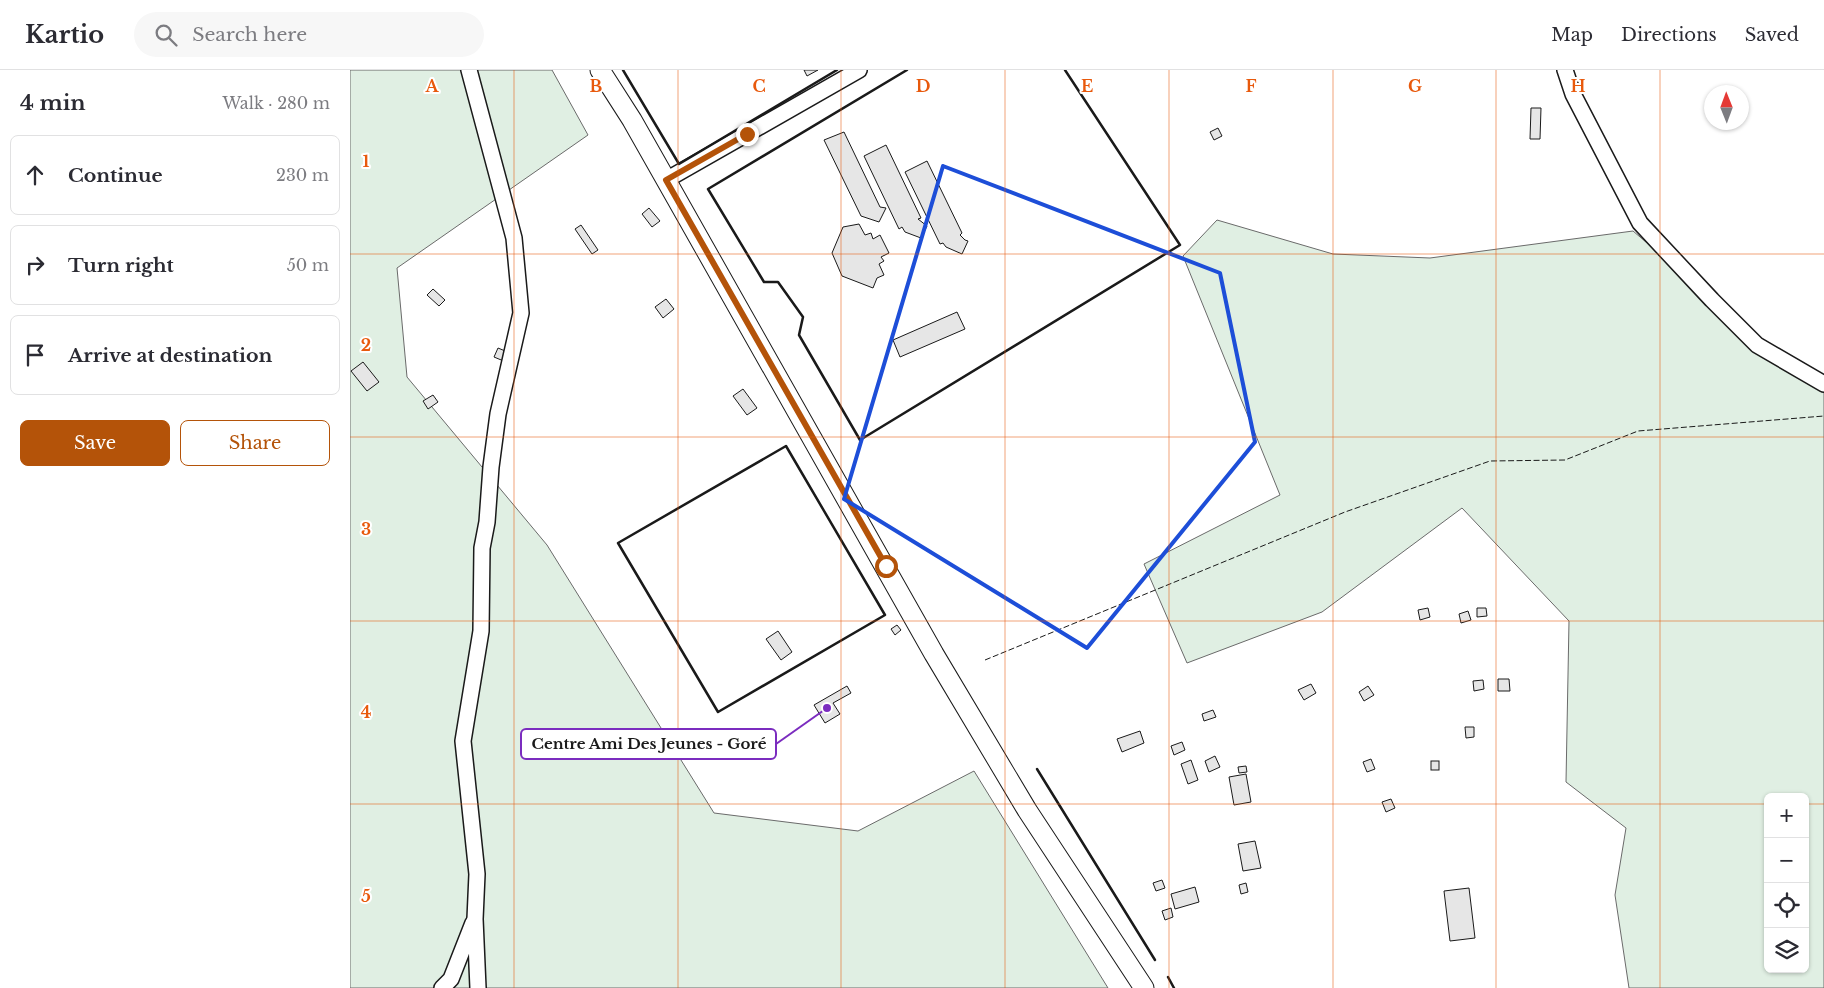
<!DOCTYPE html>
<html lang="en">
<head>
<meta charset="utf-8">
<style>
	:root { --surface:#fff; --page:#f7f7f7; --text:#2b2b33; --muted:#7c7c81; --line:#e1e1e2; --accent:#b45309 }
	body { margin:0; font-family:"Libre Baskerville",serif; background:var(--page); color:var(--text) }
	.controls { position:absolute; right:15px; bottom:15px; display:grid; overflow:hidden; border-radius:8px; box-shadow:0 1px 4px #0004 }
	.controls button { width:45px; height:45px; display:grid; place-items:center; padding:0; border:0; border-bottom:1px solid var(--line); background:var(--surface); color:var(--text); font:25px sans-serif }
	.compass { position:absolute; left:1354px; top:15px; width:45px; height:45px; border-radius:50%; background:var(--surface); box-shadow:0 1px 4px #0004; rotate:359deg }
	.stop { position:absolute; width:15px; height:15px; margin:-11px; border:4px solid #b45309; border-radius:50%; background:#fff }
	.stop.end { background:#b45309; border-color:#fff; box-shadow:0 1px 5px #0008 }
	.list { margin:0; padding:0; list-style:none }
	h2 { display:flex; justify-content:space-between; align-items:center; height:65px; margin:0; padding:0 20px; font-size:21px }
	h2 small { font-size:16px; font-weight:400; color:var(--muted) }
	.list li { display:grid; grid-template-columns:32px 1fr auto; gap:15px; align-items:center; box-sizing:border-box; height:80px; margin:0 10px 10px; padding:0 10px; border:1px solid var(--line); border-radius:8px }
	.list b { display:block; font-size:19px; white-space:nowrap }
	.list em { font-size:16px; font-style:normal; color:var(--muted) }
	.actions { display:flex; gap:10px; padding:15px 20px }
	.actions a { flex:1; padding:11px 0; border:1px solid var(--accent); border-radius:8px; text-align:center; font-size:18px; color:var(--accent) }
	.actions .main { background:var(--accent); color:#fff }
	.icon { flex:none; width:28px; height:28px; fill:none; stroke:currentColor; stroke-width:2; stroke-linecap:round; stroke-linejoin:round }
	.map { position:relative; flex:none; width:1474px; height:918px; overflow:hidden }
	header { display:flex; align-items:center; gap:30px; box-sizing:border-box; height:70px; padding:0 25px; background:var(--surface); border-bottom:1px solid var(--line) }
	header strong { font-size:24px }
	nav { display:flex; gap:28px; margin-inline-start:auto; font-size:18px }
	.search { width:350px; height:45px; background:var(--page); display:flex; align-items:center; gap:12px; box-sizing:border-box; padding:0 18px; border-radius:28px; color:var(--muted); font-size:19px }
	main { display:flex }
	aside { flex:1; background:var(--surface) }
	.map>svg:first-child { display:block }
	.green { fill:#e0efe3; stroke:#6a6a6a; fill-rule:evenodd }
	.building { fill:#e6e6e6; stroke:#1a1a1a }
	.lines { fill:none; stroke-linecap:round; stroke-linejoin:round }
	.minor-casing { stroke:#1a1a1a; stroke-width:18 }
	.major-casing { stroke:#1a1a1a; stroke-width:21 }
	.minor { stroke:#fff; stroke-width:15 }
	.major { stroke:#fff; stroke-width:19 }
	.fence { stroke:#1a1a1a; stroke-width:1; stroke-dasharray:6 2.5; stroke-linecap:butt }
	.wall { stroke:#1a1a1a; stroke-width:2.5 }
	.route { stroke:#b45309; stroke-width:6 }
	.marked { fill:none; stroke:#1d4ed8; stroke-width:4; stroke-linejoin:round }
	.grid { fill:none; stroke:#e8590c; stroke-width:1; stroke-opacity:0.55 }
	.grid-label { font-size:16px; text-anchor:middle; font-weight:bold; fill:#e8590c; stroke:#fff; stroke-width:4; stroke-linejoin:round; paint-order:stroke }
	.leader { fill:none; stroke:#7b2cbf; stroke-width:2 }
	.callout-dot { fill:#7b2cbf; stroke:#fff; stroke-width:2 }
	.callout { fill:#fff; stroke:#7b2cbf; stroke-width:2 }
	.callout-label { font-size:15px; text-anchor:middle; font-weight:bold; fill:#1a1a1a }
</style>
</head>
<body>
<header>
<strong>Kartio</strong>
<div class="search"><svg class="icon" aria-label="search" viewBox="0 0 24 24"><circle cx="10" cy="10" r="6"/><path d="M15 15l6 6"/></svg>Search here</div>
<nav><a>Map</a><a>Directions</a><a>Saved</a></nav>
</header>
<main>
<aside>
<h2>4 min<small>Walk · 280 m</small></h2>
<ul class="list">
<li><svg class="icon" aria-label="ahead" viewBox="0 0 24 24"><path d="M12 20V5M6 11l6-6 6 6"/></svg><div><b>Continue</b></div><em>230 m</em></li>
<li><svg class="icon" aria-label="right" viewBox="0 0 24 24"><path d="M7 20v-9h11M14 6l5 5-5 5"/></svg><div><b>Turn right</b></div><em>50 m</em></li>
<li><svg class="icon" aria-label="arrive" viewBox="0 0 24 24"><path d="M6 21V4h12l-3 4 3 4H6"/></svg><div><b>Arrive at destination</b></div></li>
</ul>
<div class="actions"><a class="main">Save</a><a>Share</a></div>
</aside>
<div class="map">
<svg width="1474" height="918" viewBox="0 0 1474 918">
	<rect width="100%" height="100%" fill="#fff"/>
	<g class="green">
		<polygon points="0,0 202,0 238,65 47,198 57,307 197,475 364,743 508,761 624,701 758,918 0,918"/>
		<path d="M867,150L983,184L1080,188L1283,161L1474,323V918H1279L1265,825L1276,758L1216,712L1219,551L1112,438L972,542L837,593L794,494L930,425L833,186ZM1418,727H1455V899H1418Z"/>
	</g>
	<g class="building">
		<polygon points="454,0 468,0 457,6"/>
		<polygon points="1181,38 1191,38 1190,69 1180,69"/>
		<polygon points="868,58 872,66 864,70 860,62"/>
		<polygon points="494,62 530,137 536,138 529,152 511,146 474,70"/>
		<polygon points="536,75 571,148 568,149 577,156 571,168 555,162 552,157 549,159 514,86"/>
		<polygon points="577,91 612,163 610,165 615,170 618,171 612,184 596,177 593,173 590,174 555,102"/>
		<polygon points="299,138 310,151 302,157 292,144"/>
		<polygon points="509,154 515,165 521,163 523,169 530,165 539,183 531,187 534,191 529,194 534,205 527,208 523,218 492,206 482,183 493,157"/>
		<polygon points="231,155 248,180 242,184 225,159"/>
		<polygon points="83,219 95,230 89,236 77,225"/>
		<polygon points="316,229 324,239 313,248 305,237"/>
		<polygon points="607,242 615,259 550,287 543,270"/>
		<polygon points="148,278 160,283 156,292 144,287"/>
		<polygon points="13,292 29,312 17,321 1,301"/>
		<polygon points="393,319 407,338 397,345 383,326"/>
		<polygon points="83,325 88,332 78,339 73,331"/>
		<polygon points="1078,538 1080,547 1070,550 1068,540"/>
		<polygon points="1127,538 1136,538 1137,546 1127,547"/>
		<polygon points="1118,541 1121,550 1111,553 1109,544"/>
		<polygon points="547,555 551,560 545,565 541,559"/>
		<polygon points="428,561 442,582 431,590 416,569"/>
		<polygon points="1148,609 1159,609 1160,621 1148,621"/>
		<polygon points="1133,610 1134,619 1124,621 1123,611"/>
		<polygon points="961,614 966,623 954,630 948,620"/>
		<polygon points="497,616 501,623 483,633 490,644 475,653 464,635"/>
		<polygon points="1018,616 1024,625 1014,631 1009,622"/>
		<polygon points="863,640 866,647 854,651 852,644"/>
		<polygon points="1115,657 1124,657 1124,667 1116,668"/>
		<polygon points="790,661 794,673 772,682 767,669"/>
		<polygon points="832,672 835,680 824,685 821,676"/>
		<polygon points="865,686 870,697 859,702 855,691"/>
		<polygon points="1021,689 1025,699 1017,702 1013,692"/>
		<polygon points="841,690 848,710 838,714 831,694"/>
		<rect x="1081" y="691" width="8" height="9"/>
		<polygon points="896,696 897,702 889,703 888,697"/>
		<polygon points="896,704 901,732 884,735 879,707"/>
		<polygon points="1041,729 1045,738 1036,742 1032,732"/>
		<polygon points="905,771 911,798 893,801 888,774"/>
		<polygon points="812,810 815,818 806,821 803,813"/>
		<polygon points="896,813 898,822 891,824 889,815"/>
		<polygon points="845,817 849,832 825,839 821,824"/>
		<polygon points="1119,818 1125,868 1100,871 1094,821"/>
		<polygon points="821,838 823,847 815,850 812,841"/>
	</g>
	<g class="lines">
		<g class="minor-casing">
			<g id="minor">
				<polyline points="119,0 164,168 171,243 148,344 141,397 137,452 132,478 131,561 113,671 127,804 125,849 128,918"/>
				<polyline points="1215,0 1223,24 1290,153 1362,230 1407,275 1474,314"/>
				<polyline points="316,110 509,0"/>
				<polyline points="92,918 101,909 123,853"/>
			</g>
		</g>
		<g class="major-casing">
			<polyline id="major" points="250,0 282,50 316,110 584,584 677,740 794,918"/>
		</g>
		<use href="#minor" class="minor"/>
		<use href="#major" class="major"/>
		<polyline class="fence" points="635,590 995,442 1140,391 1215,390 1288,361 1474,346"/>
		<g class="wall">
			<polyline points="273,0 329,94 487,0"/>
			<polyline points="557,0 358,119 414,212 428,212 453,247 449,265 510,370 830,175 715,0"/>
			<polygon points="436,376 535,545 368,642 268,473"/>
			<polyline points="687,699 805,890"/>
			<polyline points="818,907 824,918"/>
		</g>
	</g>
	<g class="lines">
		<polyline class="route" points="397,64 316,110 536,496"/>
	</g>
	<path class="marked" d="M593,96L870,203L905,372L737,578L494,429Z"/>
	<path class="grid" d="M164,0V918M328,0V918M491,0V918M655,0V918M819,0V918M983,0V918M1146,0V918M1310,0V918M0,184H1474M0,367H1474M0,551H1474M0,734H1418M1455,734H1474"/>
	<g class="grid-label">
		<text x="82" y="22">A</text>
		<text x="246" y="22">B</text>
		<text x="409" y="22">C</text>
		<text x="573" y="22">D</text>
		<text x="737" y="22">E</text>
		<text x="901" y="22">F</text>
		<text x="1065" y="22">G</text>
		<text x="1228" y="22">H</text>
		<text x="16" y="97">1</text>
		<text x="16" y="281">2</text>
		<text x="16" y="465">3</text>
		<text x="16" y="648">4</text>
		<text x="16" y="832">5</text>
	</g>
	<path class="leader" d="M477 638L426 674"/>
	<circle class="callout-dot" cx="477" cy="638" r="5"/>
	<rect class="callout" x="171" y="659" width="255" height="30" rx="5"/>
	<g class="callout-label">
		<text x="299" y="679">Centre Ami Des Jeunes - Goré</text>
	</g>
</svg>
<div class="controls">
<button>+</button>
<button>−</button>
<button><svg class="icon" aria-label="locate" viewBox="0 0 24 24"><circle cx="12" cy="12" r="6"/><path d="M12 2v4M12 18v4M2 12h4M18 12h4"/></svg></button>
<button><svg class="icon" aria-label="layers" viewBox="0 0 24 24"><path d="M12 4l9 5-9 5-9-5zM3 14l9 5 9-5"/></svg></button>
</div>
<svg class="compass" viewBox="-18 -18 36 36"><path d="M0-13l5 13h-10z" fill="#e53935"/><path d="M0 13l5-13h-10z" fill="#7c7c81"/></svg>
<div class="stop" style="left:536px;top:496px"></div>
<div class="stop end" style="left:397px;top:64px"></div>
</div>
</main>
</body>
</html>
